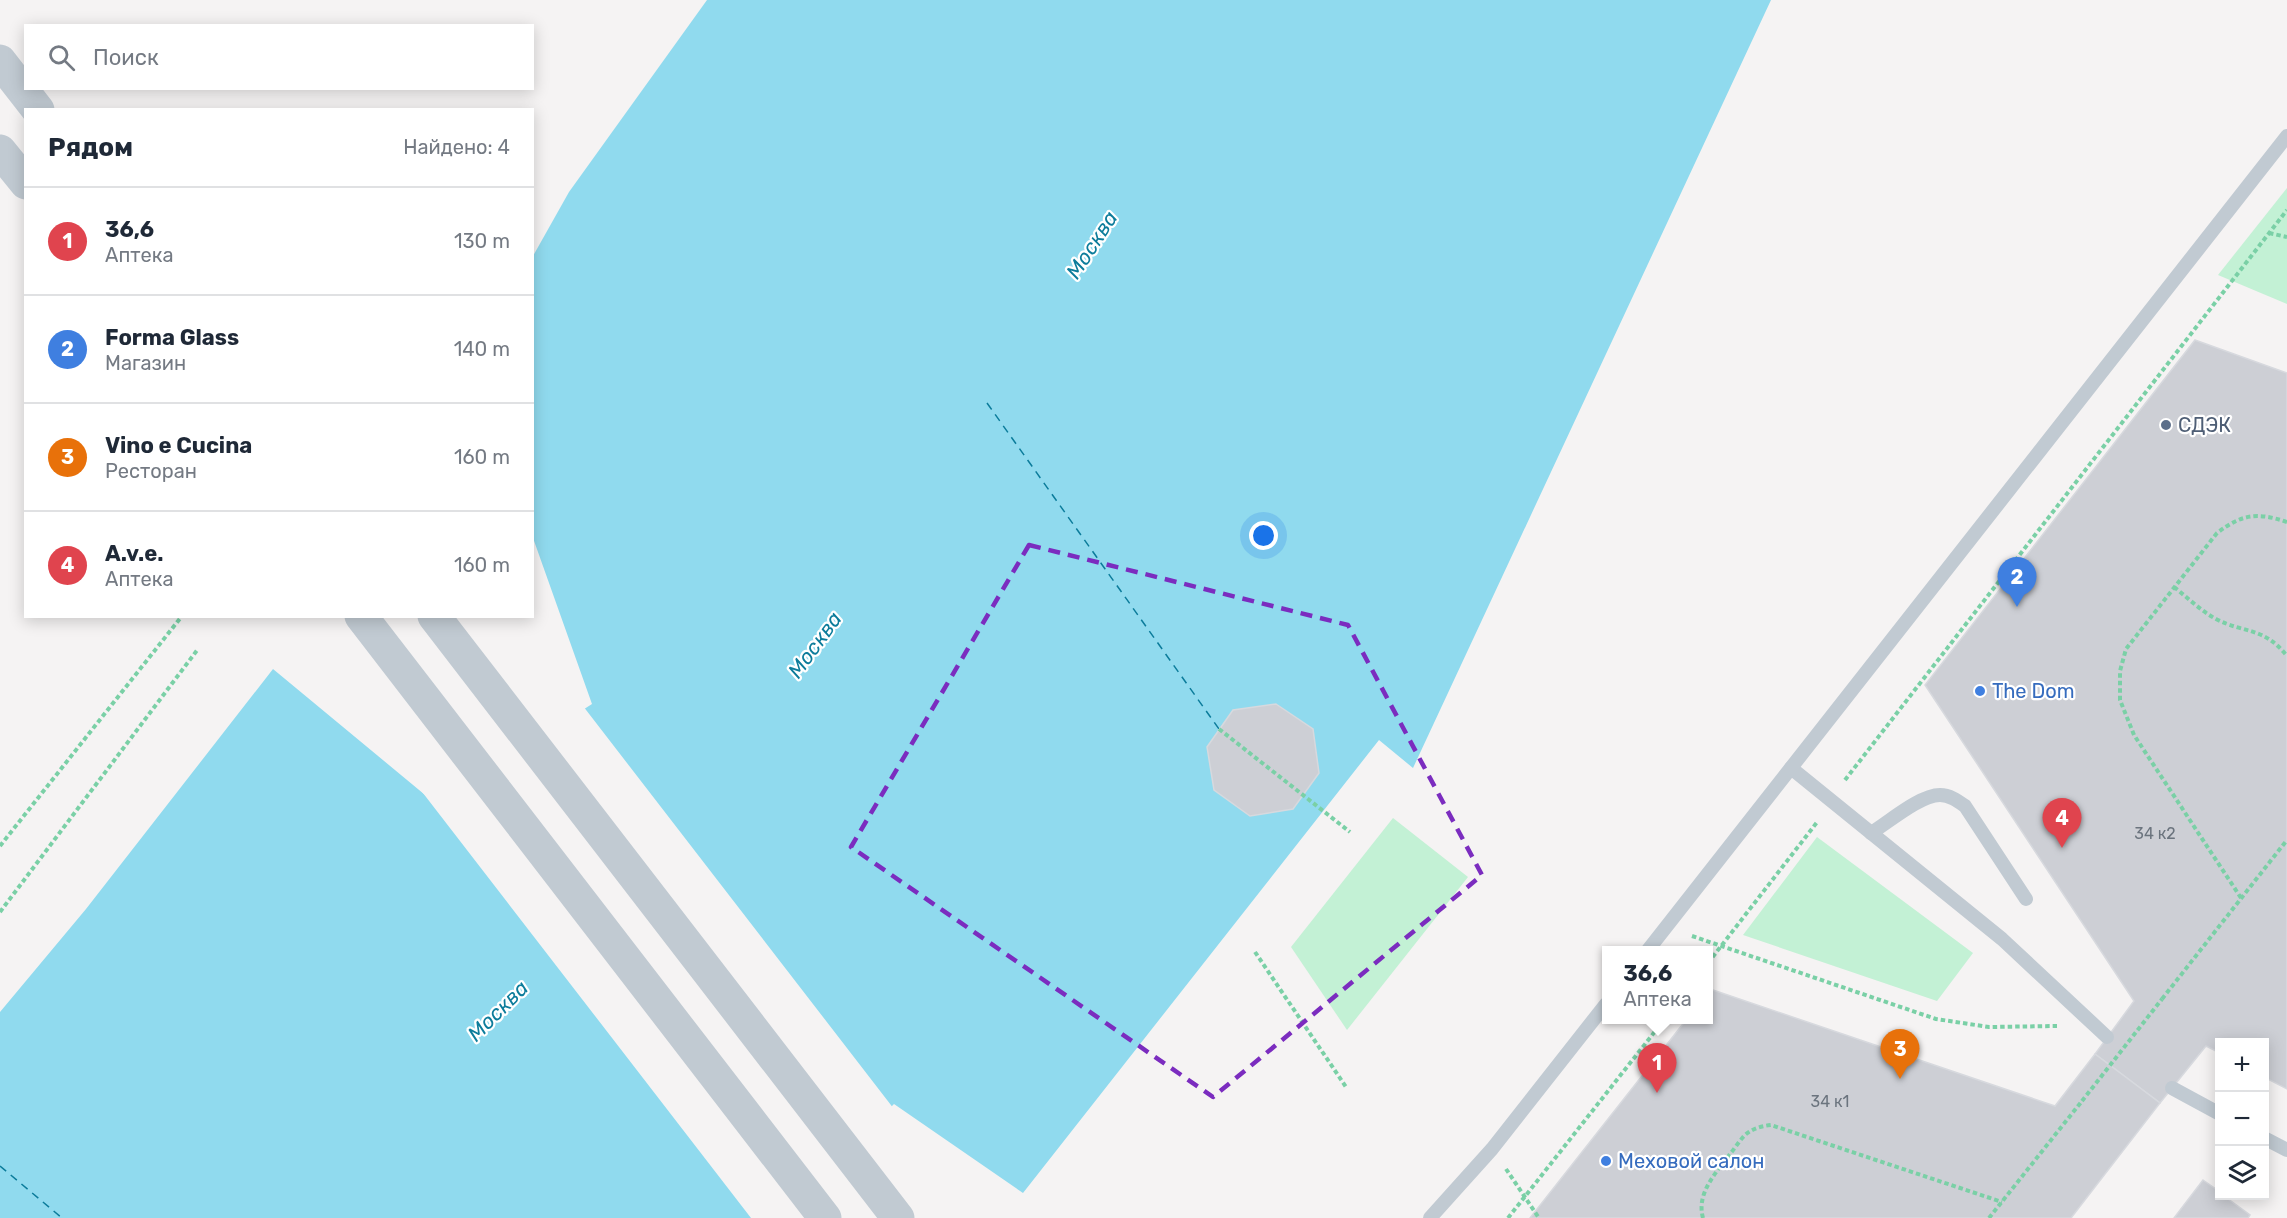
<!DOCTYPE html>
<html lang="ru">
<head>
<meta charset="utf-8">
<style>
	:root { --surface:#fff; --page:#f2f2f3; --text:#1f2937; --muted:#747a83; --line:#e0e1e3; --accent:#7c3aed }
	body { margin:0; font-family:Rubik,sans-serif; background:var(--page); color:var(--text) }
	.controls { position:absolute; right:18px; bottom:18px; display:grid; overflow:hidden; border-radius:0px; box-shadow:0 3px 15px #0003 }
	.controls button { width:54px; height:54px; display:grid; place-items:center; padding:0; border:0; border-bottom:2px solid var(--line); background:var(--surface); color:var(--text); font:30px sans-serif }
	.you { position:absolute; left:1264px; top:536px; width:21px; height:21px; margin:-15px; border:4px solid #fff; border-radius:50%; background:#1a73e8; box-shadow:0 0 0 9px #1a73e833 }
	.badge { display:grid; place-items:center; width:39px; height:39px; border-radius:50%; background:var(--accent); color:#fff; font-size:20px; font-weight:700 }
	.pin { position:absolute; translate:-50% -50px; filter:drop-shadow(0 2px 3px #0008) }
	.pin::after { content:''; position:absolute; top:32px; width:21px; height:18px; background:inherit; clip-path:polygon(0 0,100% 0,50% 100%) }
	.popup { position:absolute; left:1602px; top:946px; width:111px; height:78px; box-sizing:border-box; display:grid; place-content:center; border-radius:0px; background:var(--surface); filter:drop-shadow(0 2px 4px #0005); font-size:20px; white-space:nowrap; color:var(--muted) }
	.popup b { font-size:22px; color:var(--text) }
	.popup::after { content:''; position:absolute; left:50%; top:100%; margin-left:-12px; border:12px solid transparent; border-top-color:var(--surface) }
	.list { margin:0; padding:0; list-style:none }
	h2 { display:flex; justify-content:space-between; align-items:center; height:78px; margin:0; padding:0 24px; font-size:26px }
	h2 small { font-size:20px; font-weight:400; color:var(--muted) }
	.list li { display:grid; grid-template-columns:39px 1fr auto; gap:18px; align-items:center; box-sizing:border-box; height:108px; padding:0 24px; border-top:2px solid var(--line) }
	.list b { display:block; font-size:22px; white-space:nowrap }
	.list p { margin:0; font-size:20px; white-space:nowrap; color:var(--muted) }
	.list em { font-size:20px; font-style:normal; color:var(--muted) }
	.icon { flex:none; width:33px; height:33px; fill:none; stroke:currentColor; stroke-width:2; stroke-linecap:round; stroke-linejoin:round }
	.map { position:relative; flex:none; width:2287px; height:1218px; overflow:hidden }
	.search { position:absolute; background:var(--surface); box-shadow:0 3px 15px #0003; left:24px; top:24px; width:510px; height:66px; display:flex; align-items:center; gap:15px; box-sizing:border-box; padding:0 21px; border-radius:0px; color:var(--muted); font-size:22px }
	.panel { position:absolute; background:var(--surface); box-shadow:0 3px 15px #0003; left:24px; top:108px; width:510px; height:510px; border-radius:0px }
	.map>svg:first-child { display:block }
	.green { fill:#c3f1d5 }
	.water { fill:#90daee }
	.pier { fill:#f5f3f3 }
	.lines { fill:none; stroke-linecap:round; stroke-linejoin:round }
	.ferry { stroke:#0c7c9b; stroke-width:1.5; stroke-dasharray:8 6; stroke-linecap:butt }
	.building { fill:#cdcfd5; stroke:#d7d9de; stroke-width:1.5 }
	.path { stroke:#7ad0a6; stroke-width:4; stroke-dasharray:4.5 3; stroke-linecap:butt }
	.service { stroke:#c1cad2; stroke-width:14 }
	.tertiary { stroke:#c1cad2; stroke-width:33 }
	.path-bridge { stroke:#7ad0a6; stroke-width:4; stroke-dasharray:4.5 3; stroke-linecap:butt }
	.marked { fill:none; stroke:#7b2cbf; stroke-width:4.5; stroke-dasharray:12 8; stroke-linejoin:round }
	.service-dot { fill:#5c6f8a; stroke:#fff; stroke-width:2 }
	.shop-dot { fill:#3f7fe0; stroke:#fff; stroke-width:2 }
	.labels { text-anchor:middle; stroke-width:4.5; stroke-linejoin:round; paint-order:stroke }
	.number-label { font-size:16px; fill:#6b747e }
	.service-label { font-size:20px; fill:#4e5e75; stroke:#fff; text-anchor:start }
	.shop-label { font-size:20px; fill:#366cbe; stroke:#fff; text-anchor:start }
	.water-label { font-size:21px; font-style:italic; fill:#0c7c9b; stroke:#fff }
</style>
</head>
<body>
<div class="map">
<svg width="2287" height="1218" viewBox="0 0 2287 1218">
	<rect width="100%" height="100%" fill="#f5f3f3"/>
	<g class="green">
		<polygon points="2287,188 2287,304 2218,275"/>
		<polygon points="1393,818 1468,877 1347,1030 1291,947"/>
		<polygon points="1817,837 1973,953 1937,1001 1743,935"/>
	</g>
	<polygon class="water" points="707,0 1771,0 1413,768 1379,740 1023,1193 894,1104 780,1218 0,1218 0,1012 86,909 273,669 436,804 592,704 533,538 533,256 569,192"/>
	<polygon class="pier" points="583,706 894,1109 785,1218 751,1218 416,784 436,800"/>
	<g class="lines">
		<g class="ferry">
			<polyline points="987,403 1219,729"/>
			<polyline points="0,1166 62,1218"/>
		</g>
	</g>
	<g class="building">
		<polygon points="2195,340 2287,373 2287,1089 2264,1077 2264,1042 2220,1042 2220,1053 2206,1046 2160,1103 2095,1054 2134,1001 1925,685"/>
		<polygon points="1276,704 1313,729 1319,773 1293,809 1250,816 1214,790 1207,747 1233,710"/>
		<polygon points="1710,989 2055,1106 2095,1054 2160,1103 2071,1218 1530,1218 1686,1020 1708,1020 1708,991"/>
		<polygon points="2203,1180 2220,1192 2220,1196 2224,1196 2250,1215 2248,1218 2174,1218"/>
	</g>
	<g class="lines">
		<g class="path">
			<polyline points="2269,233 2287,237"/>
			<path d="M2174,587C2188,598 2201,611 2216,619C2245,634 2263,626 2287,656"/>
			<polyline points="1219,729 1350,832"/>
			<polyline points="1845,780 2287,210"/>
			<polyline points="0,846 182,616"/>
			<path d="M2241,898L2134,735L2120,700V671L2126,649L2217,533C2242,514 2257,512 2287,522"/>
			<polyline points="0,912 198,649"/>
			<polyline points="1692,936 1936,1019 1989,1027 2057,1026"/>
			<polyline points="1255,952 1346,1087"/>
			<polyline points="1708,963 1818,821"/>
			<polyline points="2162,999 2287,840"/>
			<polyline points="1506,1169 1539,1218"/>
			<polyline points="1508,1218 1664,1020"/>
			<path d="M1703,1218C1696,1193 1716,1173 1730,1154C1735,1148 1740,1140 1745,1135C1753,1128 1762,1126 1771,1125L2002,1202"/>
			<polyline points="1989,1218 2082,1101"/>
		</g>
		<g class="service">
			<polyline points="1791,768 2002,939 2107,1037"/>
			<path d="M1871,833C1889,822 1920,795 1940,795C1950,795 1958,801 1965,806L2026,899"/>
			<polyline points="1648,950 2287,136"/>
			<polyline points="2172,1088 2220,1114"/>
			<polyline points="2264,1138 2287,1150"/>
			<polyline points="1430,1218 1492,1149 1606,1004"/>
		</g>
		<g class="tertiary">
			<polyline points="0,61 38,110"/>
			<polyline points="0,151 26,183"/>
			<polyline points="361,616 825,1218"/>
			<polyline points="434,616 898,1218"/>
		</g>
		<polyline class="path-bridge" points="2082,1101 2162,999"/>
	</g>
	<path class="marked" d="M1029,545L1348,625L1482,875L1213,1097L851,847Z"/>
	<circle class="service-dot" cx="2166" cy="425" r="6"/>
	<g class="shop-dot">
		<circle cx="1980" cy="691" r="6"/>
		<circle cx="1606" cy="1161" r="6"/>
	</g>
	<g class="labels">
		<g class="number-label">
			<text x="2155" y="839">34 к2</text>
			<text x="1830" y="1107">34 к1</text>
		</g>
		<g class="service-label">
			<text x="2178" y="432">СДЭК</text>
		</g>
		<g class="shop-label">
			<text x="1992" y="698">The Dom</text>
			<text x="1618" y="1168">Меховой салон</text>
		</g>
		<g class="water-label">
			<text transform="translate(1092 245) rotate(-57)" y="7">Москва</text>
			<text transform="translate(815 645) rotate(-54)" y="7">Москва</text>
			<text transform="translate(498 1011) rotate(-45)" y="7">Москва</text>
		</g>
	</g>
</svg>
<div class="controls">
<button>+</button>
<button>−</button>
<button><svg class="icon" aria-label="layers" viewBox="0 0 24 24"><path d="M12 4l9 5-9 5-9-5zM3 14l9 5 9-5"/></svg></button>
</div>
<div class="you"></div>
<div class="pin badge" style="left:1657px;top:1093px;background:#e0444e">1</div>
<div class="popup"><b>36,6</b>Аптека</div>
<div class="pin badge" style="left:2017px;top:607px;background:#3f7fe0">2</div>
<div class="pin badge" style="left:1900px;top:1079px;background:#e8710a">3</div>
<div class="pin badge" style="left:2062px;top:848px;background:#e0444e">4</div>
<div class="search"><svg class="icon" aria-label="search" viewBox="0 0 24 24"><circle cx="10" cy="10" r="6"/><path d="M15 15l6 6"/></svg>Поиск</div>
<section class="panel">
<h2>Рядом<small>Найдено: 4</small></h2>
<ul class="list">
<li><span class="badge" style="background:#e0444e">1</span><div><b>36,6</b><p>Аптека</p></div><em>130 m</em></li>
<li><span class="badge" style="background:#3f7fe0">2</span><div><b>Forma Glass</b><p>Магазин</p></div><em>140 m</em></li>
<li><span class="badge" style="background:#e8710a">3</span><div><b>Vino e Cucina</b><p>Ресторан</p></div><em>160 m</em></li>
<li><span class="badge" style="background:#e0444e">4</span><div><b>A.v.e.</b><p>Аптека</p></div><em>160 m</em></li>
</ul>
</section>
</div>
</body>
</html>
